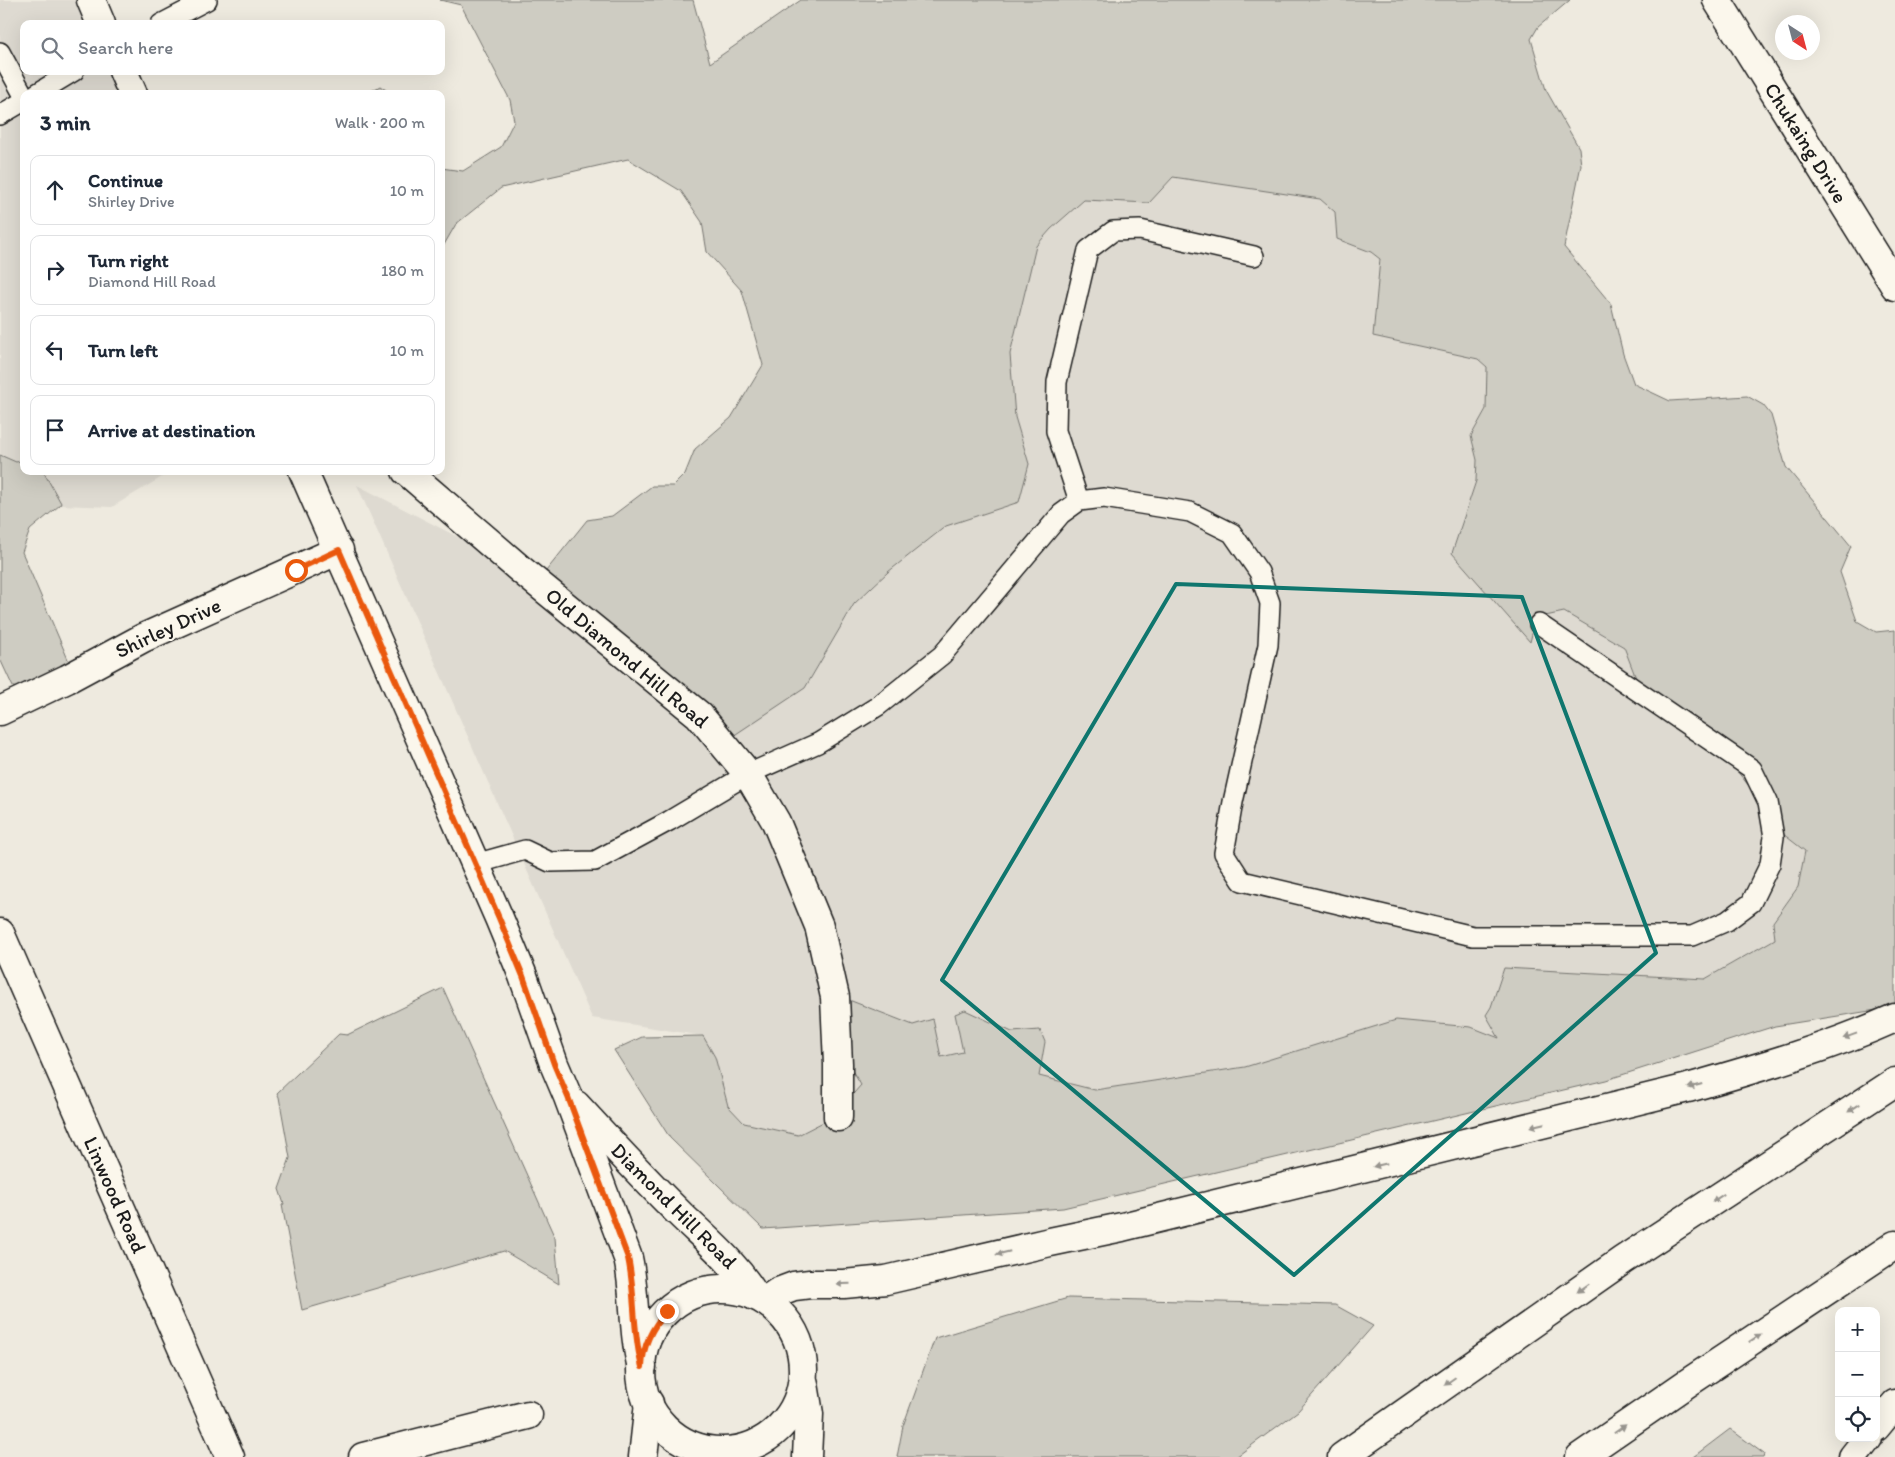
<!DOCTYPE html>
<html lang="en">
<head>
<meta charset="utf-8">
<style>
	:root { --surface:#fff; --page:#f2f2f3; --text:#1f2937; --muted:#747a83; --line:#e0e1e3 }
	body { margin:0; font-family:Itim,sans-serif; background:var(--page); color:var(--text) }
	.controls { position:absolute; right:15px; bottom:15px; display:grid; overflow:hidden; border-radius:10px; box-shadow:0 5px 20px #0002 }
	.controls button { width:45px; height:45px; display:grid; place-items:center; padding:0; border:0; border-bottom:1px solid var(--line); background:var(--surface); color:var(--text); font:25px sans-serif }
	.compass { position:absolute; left:1775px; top:15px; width:45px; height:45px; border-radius:50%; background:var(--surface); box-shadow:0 5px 20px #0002; rotate:144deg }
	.stop { position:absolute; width:15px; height:15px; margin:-11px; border:4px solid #ea580c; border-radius:50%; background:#fff }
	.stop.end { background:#ea580c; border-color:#fff; box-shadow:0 1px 5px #0008 }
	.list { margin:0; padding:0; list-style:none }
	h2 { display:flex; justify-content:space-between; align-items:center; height:65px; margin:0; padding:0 20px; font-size:21px }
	h2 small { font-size:16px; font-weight:400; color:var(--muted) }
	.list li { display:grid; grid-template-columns:32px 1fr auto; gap:15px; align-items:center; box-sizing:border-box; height:70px; margin:0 10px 10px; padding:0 10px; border:1px solid var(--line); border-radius:10px }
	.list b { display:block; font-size:19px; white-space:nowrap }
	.list p { margin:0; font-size:16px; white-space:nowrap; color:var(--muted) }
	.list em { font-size:16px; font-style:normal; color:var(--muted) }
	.icon { flex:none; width:28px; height:28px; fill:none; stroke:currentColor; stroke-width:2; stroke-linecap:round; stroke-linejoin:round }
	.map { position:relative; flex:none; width:1895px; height:1457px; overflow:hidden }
	.search { position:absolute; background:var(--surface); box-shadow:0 5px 20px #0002; left:20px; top:20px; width:425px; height:55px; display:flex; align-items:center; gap:12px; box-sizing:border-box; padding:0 18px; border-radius:10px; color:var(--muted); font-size:19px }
	.panel { position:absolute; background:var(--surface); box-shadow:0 5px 20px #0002; left:20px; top:90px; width:425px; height:385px; border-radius:10px }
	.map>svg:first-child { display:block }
	.built { fill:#dedad1 }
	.green { fill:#ceccc2; stroke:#75746f }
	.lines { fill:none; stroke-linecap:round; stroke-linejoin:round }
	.service-casing { stroke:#1c1c1c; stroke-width:22 }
	.minor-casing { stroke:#1c1c1c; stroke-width:31 }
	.primary-casing { stroke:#1c1c1c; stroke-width:31 }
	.motorway-casing { stroke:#1c1c1c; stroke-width:31 }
	.service { stroke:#fbf7ec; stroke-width:19 }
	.minor { stroke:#fbf7ec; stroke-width:28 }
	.primary { stroke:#fbf7ec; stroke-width:28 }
	.motorway { stroke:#fbf7ec; stroke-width:28 }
	.oneway { fill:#97948e }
	.route { stroke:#ea580c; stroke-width:6 }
	.marked { fill:none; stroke:#0f766e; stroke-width:4; stroke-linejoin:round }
	.labels { text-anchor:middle; stroke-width:4; stroke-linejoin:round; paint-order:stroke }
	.street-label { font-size:21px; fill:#1c1c1c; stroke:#fbf7ec }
</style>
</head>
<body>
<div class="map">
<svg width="1895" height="1457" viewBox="0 0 1895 1457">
	<rect width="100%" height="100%" fill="#eeeadf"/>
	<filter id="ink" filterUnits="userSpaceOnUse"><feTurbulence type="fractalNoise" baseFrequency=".02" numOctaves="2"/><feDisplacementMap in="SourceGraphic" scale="10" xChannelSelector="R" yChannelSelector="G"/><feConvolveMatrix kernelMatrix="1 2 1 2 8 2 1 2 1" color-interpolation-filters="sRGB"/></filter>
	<g filter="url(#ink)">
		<g class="built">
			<polygon points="0,0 82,0 93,24 24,24 24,71 116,71 126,94 24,94 24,460 16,462 0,455"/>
			<polygon points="1173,177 1320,199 1335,212 1337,239 1371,252 1380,259 1373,336 1478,359 1487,367 1486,409 1471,436 1477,460 1476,481 1452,553 1530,641 1536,618 1564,612 1624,647 1641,691 1691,714 1770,812 1774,827 1805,851 1798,887 1773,922 1776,939 1705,979 1504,968 1491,1007 1486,1015 1499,1038 1471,1027 1396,1020 1245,1067 1095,1090 1039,1076 1045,1042 1040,1030 1012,1032 965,1010 955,1014 964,1052 941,1057 913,1025 849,1000 840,1051 861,1085 833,1117 798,1135 744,1123 728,1106 715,1057 703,1036 592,1018 357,485 541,580 805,688 854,604 888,572 946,526 1019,502 1029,464 1015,417 1010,354 1036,246 1051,229 1084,200 1149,203"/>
			<polygon points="43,471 172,471 112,507 60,505"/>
		</g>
		<g class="green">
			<polygon points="440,0 693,0 710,63 801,0 1570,0 1538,27 1531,39 1546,90 1579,148 1581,165 1564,247 1611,304 1623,354 1634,384 1670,401 1747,396 1763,405 1771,415 1786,467 1851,546 1840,572 1857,621 1876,632 1895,630 1895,1007 1775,1026 1606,1080 1063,1208 763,1229 670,1138 614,1050 642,1037 703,1036 715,1057 728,1106 744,1123 798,1135 833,1117 861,1085 840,1051 849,1000 913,1025 933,1019 941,1057 963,1052 955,1014 965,1010 1012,1032 1040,1030 1045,1042 1039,1076 1095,1090 1245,1067 1396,1020 1471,1027 1499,1038 1486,1015 1491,1007 1504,968 1705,979 1775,939 1773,922 1798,887 1805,851 1774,827 1770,812 1691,714 1641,691 1624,647 1564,612 1536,618 1530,642 1452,553 1476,481 1477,460 1471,436 1486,409 1487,367 1478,359 1373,336 1380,259 1371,252 1337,239 1335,212 1320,199 1173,177 1149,203 1084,200 1051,229 1036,246 1010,354 1015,417 1029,464 1019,502 946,526 888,572 854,604 805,688 724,742 542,576 587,520 612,516 652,486 673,486 685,474 695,449 731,418 763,365 742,291 707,252 702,222 681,191 628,159 501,188 456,224 441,250 441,168 463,171 501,147 514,121 510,100 461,5"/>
			<polygon points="380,86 392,94 366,94"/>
			<polygon points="0,455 16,462 24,460 24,471 43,471 61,503 60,505 30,530 22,552 70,664 24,689 13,687 0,659"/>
			<polygon points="443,988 555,1238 559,1284 504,1251 302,1310 282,1205 284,1204 279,1189 290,1158 279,1097 277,1093 339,1034 347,1035"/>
			<polygon points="1068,1298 1335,1305 1373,1326 1298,1411 1236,1457 897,1457 903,1426 935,1338"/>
			<polygon points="1730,1429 1764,1454 1763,1457 1693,1457"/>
		</g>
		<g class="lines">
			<g class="service-casing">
				<g id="service">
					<polyline points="161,24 207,0"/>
					<polyline points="0,52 24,96"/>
					<polyline points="36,94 74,71"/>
					<polyline points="0,115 24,101"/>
					<polyline points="1079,501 1056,431 1057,382 1088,250 1113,231 1140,230 1254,256"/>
					<polyline points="475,864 525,850 550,862 595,861 669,821 748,774 818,743 878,706 942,655 1061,514 1079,501 1104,498 1190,512 1232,533 1259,572 1270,603 1268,645 1233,802 1224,853 1242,881 1473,936 1692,936 1727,921 1751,903 1770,864 1774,837 1768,802 1752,769 1539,624"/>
				</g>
			</g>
			<g class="minor-casing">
				<g id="minor">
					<polyline points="1717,0 1895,286"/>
					<polyline points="406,471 520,569 699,715 748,774 776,822 819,926 835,997 838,1064 838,1117"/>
					<polyline points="0,711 67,679 143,638 339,550"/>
					<polyline points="0,933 230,1457"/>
					<polyline points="363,1457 528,1415"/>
				</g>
			</g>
			<g class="primary-casing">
				<g id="primary">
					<polyline points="91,0 101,24"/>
					<polyline points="123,71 133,94"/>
					<path d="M303,471L499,918L523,976L554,1064L568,1097L628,1258C636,1294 632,1331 642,1367"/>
					<path d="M576,1105C611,1143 646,1181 683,1217C709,1242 736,1264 755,1296"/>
					<circle cx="722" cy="1370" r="81"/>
					<polyline points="804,1384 809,1414 807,1457"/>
				</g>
			</g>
			<g class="motorway-casing">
				<g id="motorway">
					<path d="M765,1301L778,1292L794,1286L810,1284H844L886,1280L1050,1242L1122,1227L1688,1088C1758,1068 1828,1048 1895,1018"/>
					<polyline points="1876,1427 1895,1404"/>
					<polyline points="643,1457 649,1403"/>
					<polyline points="1342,1457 1623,1260 1895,1082"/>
					<polyline points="1580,1457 1686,1384 1895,1245"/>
					<polyline points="1853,1457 1868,1438"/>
				</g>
			</g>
			<use href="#service" class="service"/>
			<use href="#minor" class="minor"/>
			<use href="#primary" class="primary"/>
			<use href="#motorway" class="motorway"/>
		</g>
		<defs><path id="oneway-solid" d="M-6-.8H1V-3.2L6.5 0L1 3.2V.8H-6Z" transform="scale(1.25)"/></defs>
		<g class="oneway">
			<use href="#oneway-solid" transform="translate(1850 1036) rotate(160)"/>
			<use href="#oneway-solid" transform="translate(1695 1086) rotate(165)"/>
			<use href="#oneway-solid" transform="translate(1854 1108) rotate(147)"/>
			<use href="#oneway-solid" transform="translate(1537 1125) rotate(166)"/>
			<use href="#oneway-solid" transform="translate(1380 1165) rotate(166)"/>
			<use href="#oneway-solid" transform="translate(1718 1198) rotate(146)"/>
			<use href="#oneway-solid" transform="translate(1003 1253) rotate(166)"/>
			<use href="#oneway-solid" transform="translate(843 1284) rotate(178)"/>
			<use href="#oneway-solid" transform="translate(1583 1288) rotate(145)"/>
			<use href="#oneway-solid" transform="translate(1755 1338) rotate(-34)"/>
			<use href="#oneway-solid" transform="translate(1450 1381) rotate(145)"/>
			<use href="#oneway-solid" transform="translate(1620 1429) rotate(-35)"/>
		</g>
	</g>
	<g class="lines" filter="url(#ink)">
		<path class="route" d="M296,570L339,550L499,918L523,976L554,1064L568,1097L628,1258C636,1294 632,1331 642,1367C643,1345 652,1327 667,1311"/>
	</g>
	<path class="marked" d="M1176,584L1522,597L1656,953L1294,1275L942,980Z"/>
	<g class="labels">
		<g class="street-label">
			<text transform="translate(1806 143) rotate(58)" y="7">Chukaing Drive</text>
			<text transform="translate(168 628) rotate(-25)" y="7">Shirley Drive</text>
			<text transform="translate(627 658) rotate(40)" y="7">Old Diamond Hill Road</text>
			<text transform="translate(115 1195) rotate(66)" y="7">Linwood Road</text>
			<text transform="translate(674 1206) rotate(45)" y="7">Diamond Hill Road</text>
		</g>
	</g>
</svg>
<div class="controls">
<button>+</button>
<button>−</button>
<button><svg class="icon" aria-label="locate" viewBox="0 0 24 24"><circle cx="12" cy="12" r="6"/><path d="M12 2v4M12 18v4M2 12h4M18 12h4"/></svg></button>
</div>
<svg class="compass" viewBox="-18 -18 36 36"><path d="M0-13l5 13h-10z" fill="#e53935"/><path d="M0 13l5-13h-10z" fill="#747a83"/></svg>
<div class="stop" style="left:296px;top:570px"></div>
<div class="stop end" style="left:667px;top:1311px"></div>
<div class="search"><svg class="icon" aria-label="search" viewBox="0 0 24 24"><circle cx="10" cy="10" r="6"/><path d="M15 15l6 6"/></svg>Search here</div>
<section class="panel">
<h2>3 min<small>Walk · 200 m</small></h2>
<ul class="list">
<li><svg class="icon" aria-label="ahead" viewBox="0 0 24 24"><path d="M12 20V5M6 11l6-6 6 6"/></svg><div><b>Continue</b><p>Shirley Drive</p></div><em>10 m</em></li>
<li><svg class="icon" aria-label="right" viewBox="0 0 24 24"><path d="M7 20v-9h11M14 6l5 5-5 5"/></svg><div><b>Turn right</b><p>Diamond Hill Road</p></div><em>180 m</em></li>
<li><svg class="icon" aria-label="left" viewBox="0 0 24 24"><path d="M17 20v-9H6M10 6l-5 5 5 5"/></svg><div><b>Turn left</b></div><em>10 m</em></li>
<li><svg class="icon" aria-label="arrive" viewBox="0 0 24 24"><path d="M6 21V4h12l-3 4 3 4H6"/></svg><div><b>Arrive at destination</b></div></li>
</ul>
</section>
</div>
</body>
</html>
